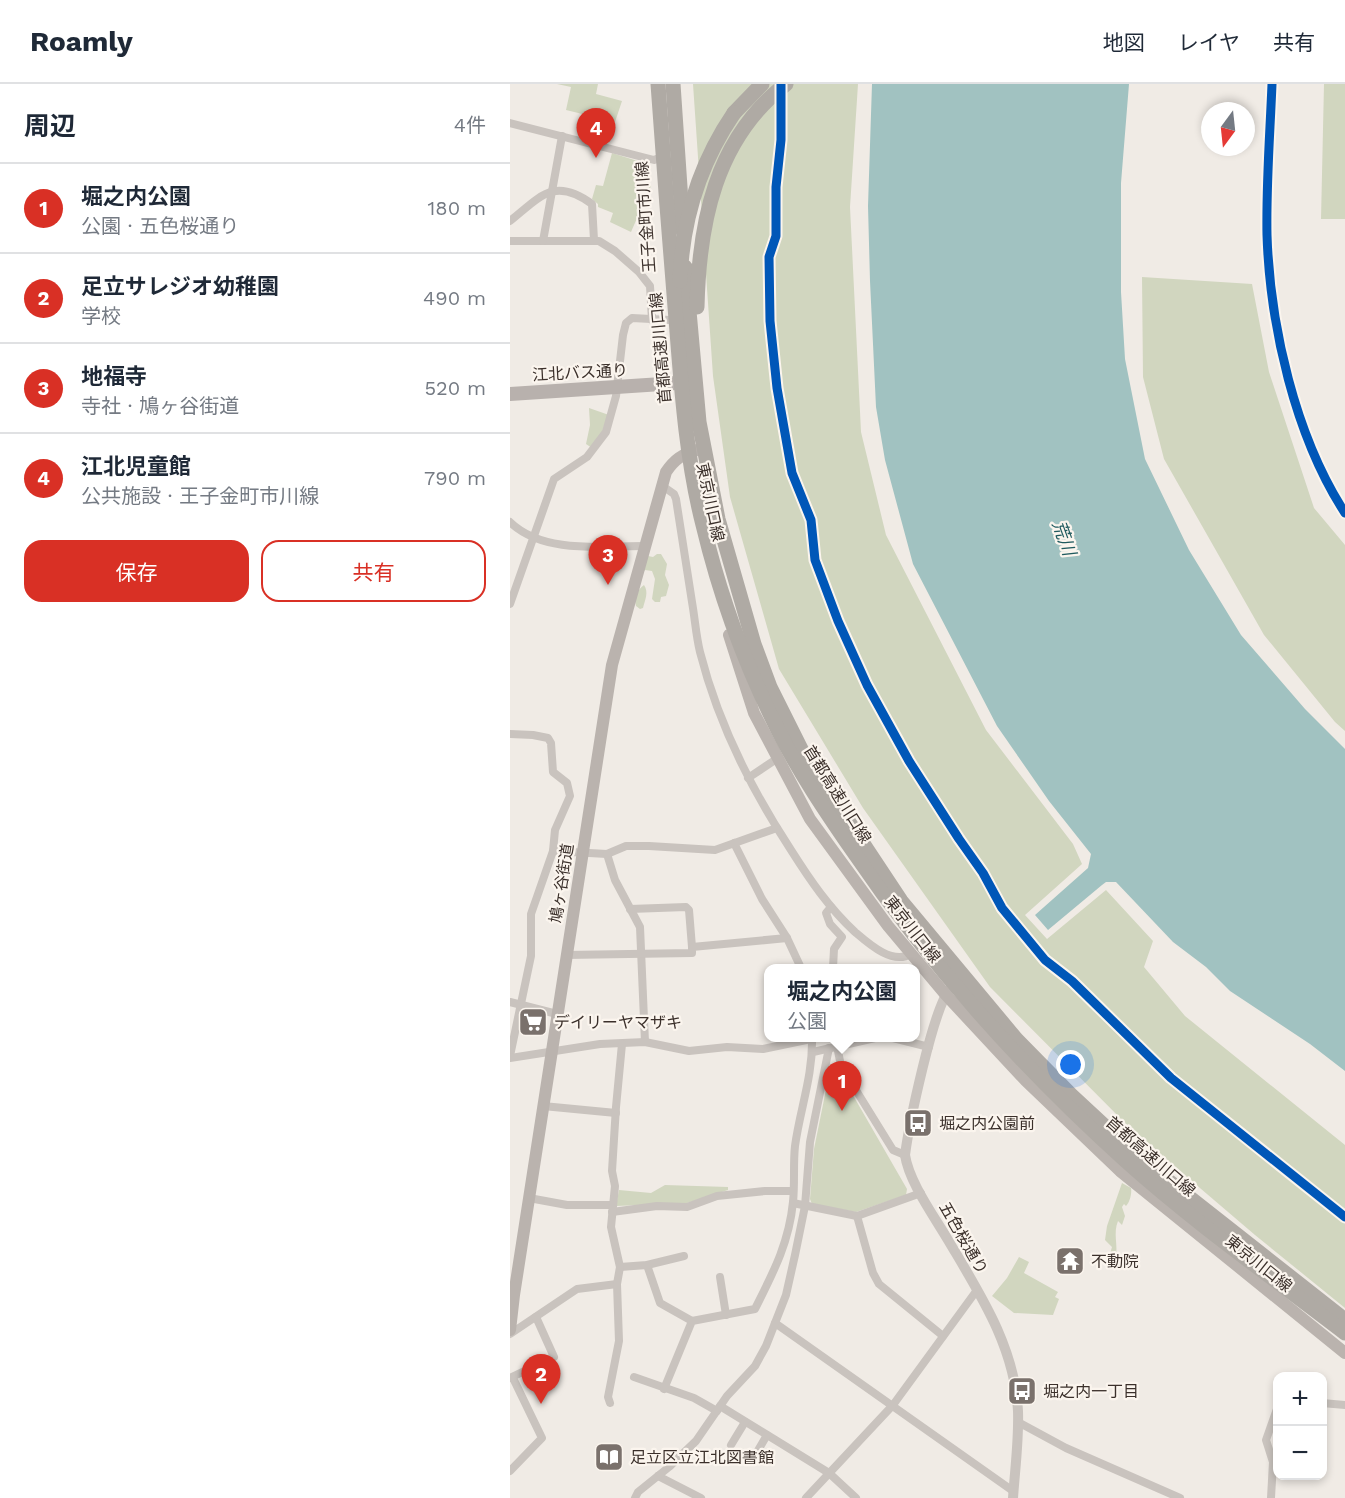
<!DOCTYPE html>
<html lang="ja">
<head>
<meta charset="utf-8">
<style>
	:root { --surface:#fff; --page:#f2f2f3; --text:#1f2937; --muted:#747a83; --line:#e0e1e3; --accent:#d93025 }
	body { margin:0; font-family:"Work Sans","Noto Sans JP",sans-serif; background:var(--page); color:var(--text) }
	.controls { position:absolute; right:18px; bottom:18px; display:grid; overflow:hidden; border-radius:12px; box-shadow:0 3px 9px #0003 }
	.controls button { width:54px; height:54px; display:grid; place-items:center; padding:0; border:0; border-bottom:2px solid var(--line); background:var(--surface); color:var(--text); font:30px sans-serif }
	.compass { position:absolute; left:691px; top:18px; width:54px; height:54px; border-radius:50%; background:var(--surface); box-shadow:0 3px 9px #0003; rotate:195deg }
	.you { position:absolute; left:561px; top:981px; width:21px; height:21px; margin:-15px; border:4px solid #fff; border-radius:50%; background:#1a73e8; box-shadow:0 0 0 9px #1a73e833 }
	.badge { display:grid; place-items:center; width:39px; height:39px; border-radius:50%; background:var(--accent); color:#fff; font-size:20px; font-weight:700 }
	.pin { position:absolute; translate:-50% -50px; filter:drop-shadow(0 2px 3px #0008) }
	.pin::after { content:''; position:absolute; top:32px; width:21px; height:18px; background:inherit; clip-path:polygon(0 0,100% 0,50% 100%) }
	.popup { position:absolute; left:254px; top:880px; width:156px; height:78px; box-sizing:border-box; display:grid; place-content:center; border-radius:12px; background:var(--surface); filter:drop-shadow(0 2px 4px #0005); font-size:20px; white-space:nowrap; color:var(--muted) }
	.popup b { font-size:22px; color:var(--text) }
	.popup::after { content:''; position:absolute; left:50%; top:100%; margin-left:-12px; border:12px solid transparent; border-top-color:var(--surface) }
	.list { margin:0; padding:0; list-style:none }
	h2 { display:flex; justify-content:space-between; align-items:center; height:78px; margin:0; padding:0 24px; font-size:26px }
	h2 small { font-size:20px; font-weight:400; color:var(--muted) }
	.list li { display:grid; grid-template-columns:39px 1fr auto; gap:18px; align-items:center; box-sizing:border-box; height:90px; padding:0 24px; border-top:2px solid var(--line) }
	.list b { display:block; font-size:22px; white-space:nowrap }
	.list p { margin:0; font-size:20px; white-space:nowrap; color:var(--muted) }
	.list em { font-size:20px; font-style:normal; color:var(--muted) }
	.actions { display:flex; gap:12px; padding:18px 24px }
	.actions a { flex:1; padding:14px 0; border:2px solid var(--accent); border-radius:18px; text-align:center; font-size:21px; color:var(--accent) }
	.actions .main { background:var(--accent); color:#fff }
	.map { position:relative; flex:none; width:835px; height:1414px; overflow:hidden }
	header { display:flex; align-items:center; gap:36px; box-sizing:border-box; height:84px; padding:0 30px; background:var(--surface); border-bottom:2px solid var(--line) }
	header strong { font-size:28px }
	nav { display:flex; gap:33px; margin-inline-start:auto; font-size:21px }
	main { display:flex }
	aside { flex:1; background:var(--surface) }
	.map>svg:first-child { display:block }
	.green { fill:#d1d6bf }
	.water { fill:#a1c2c1 }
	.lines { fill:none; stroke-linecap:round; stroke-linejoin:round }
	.minor { stroke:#c9c3be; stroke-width:8 }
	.tertiary { stroke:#c9c3be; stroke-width:10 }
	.secondary { stroke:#bab3ae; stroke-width:12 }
	.primary { stroke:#b8b1ad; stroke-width:14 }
	.motorway { stroke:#afaaa4; stroke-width:15 }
	.motorway-bridge { stroke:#afaaa4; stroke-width:15 }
	.cycleway-casing { stroke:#fbf5ee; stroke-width:13 }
	.cycleway { stroke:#0057b8; stroke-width:9 }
	.labels { text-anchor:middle; stroke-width:4.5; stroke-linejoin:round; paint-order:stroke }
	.street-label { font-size:16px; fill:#3b302b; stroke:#fbf5ee }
	.poi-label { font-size:16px; fill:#3b302b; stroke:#fbf5ee; text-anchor:start }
	.water-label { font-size:18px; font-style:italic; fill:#1f5a5e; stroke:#fbf5ee }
</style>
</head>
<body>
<header>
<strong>Roamly</strong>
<nav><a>地図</a><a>レイヤ</a><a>共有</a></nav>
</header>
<main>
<aside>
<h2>周辺<small>4件</small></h2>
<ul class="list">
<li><span class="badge">1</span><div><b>堀之内公園</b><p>公園 · 五色桜通り</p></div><em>180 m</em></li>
<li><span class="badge">2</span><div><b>足立サレジオ幼稚園</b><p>学校</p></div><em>490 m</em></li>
<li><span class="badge">3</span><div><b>地福寺</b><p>寺社 · 鳩ヶ谷街道</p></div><em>520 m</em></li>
<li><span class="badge">4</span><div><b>江北児童館</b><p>公共施設 · 王子金町市川線</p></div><em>790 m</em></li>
</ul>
<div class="actions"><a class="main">保存</a><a>共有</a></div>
</aside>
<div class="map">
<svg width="835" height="1414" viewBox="0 0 835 1414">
	<rect width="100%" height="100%" fill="#f0ebe5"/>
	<g class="green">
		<polygon points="47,0 88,0 86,10 112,17 105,38 56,26 61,3"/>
		<polygon points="183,0 348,0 340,123 351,348 376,451 476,646 563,760 572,780 515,831 537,855 596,806 643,857 634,883 675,932 835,1061 835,1224 745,1151 622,1046 480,903 353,724 269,585 220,413 203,292"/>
		<polygon points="814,0 835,0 835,135 811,135"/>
		<polygon points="102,69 134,79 129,97 141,102 121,148 100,138 103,129 88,123 88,120 82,115 86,101 93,102"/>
		<polygon points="632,193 742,200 759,288 804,424 835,461 835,647 825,638 754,551 654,375 633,293"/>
		<polygon points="79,324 99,331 94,345 82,364 76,360 80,341"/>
		<polygon points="147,470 151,470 157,480 155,491 159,501 156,512 151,513 150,518 145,518 142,515 145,495 142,487 135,486 131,491 138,472 143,473"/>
		<path d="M134,501C139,508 135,516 133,524L130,525L126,522C124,514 127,506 134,501Z"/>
		<polygon points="320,986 327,989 329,987 397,1105 396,1111 346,1128 302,1120 300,1115 304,1065"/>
		<path d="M612,1099L621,1104C622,1109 620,1118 616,1122L614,1120L612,1123L615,1132L612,1141L608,1137C603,1149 608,1160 606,1173L602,1175L599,1173L602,1163L595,1156L597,1142Z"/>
		<polygon points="155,1101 218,1103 218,1106 177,1119 106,1122 109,1106 141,1109"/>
		<polygon points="509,1173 519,1178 514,1189 548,1208 545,1213 549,1215 543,1231 504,1229 482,1212 497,1194"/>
	</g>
	<polygon class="water" points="362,0 619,0 611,99 611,208 615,275 635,375 679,466 731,551 795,625 835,665 835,987 800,960 720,907 696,883 663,858 606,798 596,798 592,801 538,846 525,831 578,784 581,770 539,717 487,642 403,480 375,376 366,323 360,197 358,122"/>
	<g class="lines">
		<g class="minor">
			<polyline points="0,39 144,76 154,72"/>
			<path d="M0,137C30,113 44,92 82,120L84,156"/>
			<polyline points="0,157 89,157 105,167 129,188 140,202 142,236"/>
			<polyline points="33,157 52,52"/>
			<path d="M151,401L164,410L166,415C171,449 177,484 182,518C185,535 186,552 190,568C208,639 241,705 281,766C300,796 319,824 345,848C359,860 382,881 401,870"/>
			<path d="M0,438C33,470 92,462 134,462"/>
			<polyline points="0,520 44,395 77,373 96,348 106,312 113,251 116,239 122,234 160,236"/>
			<polyline points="0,650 23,651 38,654 41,659 43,688 57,699 60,712 45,746 43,767 21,830 21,872 0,972"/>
			<polyline points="238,694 268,674"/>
			<polyline points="224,759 252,815 277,854 291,884"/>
			<polyline points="43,767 97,770 116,762 139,762 205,766 267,744"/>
			<polyline points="97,770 105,796 130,843 135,958"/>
			<polyline points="321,823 316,829 320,840 332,853 324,865 323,884"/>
			<polyline points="120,825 176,823 179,826 182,863"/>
			<polyline points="56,871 182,869 182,863 277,854"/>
			<polyline points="0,918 47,930"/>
			<polyline points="383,954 419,963"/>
			<polyline points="327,962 331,982 383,1066 395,1071"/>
			<polyline points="303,968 365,954"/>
			<polyline points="0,974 90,960 135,958 179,967 217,963 253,965 301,955"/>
			<polyline points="33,1022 106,1029"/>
			<polyline points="19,1114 57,1121 102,1121"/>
			<polyline points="283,1119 347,1132 411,1109"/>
			<polyline points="102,1128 147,1122 177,1123 207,1112 255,1107 283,1107"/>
			<polyline points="347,1132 363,1189 369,1200 433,1252"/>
			<polyline points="137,1181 150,1219 182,1237"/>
			<polyline points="110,1183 137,1181 174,1172"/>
			<polyline points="210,1193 216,1231"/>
			<polyline points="265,1239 503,1407"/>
			<polyline points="0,1250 67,1205 107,1200"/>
			<polyline points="124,1293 184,1314 207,1327"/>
			<polyline points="0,1294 44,1273 26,1233"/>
			<path d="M154,1305L182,1237L245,1225C263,1189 279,1159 283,1118C285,1099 283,1080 285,1062C290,1025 303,992 302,954"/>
			<polyline points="100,1319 98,1313 109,1257 107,1200 110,1183 101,1143 105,1102 102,1087 106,1023 112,960"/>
			<polyline points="812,1319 835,1321"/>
			<polyline points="210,1322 319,1389 346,1414"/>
			<polyline points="508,1338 556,1364 670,1414"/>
			<polyline points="221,1361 235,1338"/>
			<polyline points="243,1375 257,1351"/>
			<polyline points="0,1387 32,1354 3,1294"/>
			<polyline points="148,1392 191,1414"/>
			<polyline points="125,1414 128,1408 159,1383 186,1357 217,1312 245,1282 256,1262 276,1211 285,1171 295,1122 300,1058 319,964"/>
			<polyline points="296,1414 383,1321 467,1206"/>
			<polyline points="761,1414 763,1378 756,1356 768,1322"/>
		</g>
		<path class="tertiary" d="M440,905C423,924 399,1041 395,1071C399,1098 424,1132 438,1156C470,1210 505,1263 508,1327C509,1356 505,1385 503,1414"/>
		<g class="secondary">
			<polyline points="219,551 244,629 300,735 378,842 435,910 516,997 610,1087 835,1269"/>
			<path d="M0,1246L4,1211L102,581L156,388C164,376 172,370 187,366"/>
		</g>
		<polyline class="primary" points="0,310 167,299 178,298 178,296"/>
		<g class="motorway">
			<polyline points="163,0 173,147"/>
			<polyline points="224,29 252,0"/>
			<polyline points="175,183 189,338 208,435 244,560 260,603 293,669 391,817 506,955 561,1011 629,1074 835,1236"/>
			<path d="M187,223C189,139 205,55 276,0"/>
		</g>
		<g class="motorway-bridge">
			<path d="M148,0C154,83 160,165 167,248C172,313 177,378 193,441C210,512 235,581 268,646C289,688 316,728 343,767C421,882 513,984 616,1077C685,1139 762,1193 835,1249"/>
			<path d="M170,197C172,137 190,79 224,29"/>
		</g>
		<g class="cycleway-casing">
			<g id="cycleway">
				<polyline points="271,0 271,56 266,103 266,152 259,173 260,237 267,304 282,389 301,436 305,476 328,537 357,601 399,677 449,755 473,789 492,824 535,876 562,897 661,994 835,1133"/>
				<path d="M762,0C760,50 756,101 757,151C760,242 785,352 835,429"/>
			</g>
		</g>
		<use href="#cycleway" class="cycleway"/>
	</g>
	<defs>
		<g id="supermarket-square" transform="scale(1.5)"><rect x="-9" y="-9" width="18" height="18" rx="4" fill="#7a716c" stroke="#fbf5ee"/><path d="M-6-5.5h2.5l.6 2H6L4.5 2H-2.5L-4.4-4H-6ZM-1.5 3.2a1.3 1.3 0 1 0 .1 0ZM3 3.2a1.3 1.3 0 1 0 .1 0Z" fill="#fff"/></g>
		<g id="bus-square" transform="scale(1.5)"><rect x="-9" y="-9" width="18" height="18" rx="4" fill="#7a716c" stroke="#fbf5ee"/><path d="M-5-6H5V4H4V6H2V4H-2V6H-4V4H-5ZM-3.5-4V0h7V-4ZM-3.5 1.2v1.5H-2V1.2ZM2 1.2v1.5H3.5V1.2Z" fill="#fff"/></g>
		<g id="temple-square" transform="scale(1.5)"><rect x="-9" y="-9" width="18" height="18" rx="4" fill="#7a716c" stroke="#fbf5ee"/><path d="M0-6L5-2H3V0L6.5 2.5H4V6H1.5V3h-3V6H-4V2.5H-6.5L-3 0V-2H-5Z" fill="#fff"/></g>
		<g id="library-square" transform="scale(1.5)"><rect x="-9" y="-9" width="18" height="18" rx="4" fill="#7a716c" stroke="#fbf5ee"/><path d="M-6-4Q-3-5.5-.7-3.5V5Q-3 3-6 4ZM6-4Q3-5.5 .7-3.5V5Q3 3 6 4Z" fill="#fff"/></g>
	</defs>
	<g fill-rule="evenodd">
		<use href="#supermarket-square" x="23" y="938"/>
		<use href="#bus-square" x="408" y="1039"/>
		<use href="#temple-square" x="560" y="1177"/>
		<use href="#bus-square" x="512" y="1307"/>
		<use href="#library-square" x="99" y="1373"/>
	</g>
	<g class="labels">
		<g class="street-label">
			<text transform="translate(135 133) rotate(-94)" y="6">王子金町市川線</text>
			<text transform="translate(150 264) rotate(-95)" y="6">首都高速川口線</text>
			<text transform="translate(70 288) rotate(-3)" y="6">江北バス通り</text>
			<text transform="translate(201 418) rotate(78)" y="6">東京川口線</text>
			<text transform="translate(328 710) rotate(58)" y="6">首都高速川口線</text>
			<text transform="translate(51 799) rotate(-81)" y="6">鳩ヶ谷街道</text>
			<text transform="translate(403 845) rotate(52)" y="6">東京川口線</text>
			<text transform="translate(641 1072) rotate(41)" y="6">首都高速川口線</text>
			<text transform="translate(454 1154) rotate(60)" y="6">五色桜通り</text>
			<text transform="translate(749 1179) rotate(39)" y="6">東京川口線</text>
		</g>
		<g class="poi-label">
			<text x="44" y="944">デイリーヤマザキ</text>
			<text x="429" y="1045">堀之内公園前</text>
			<text x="581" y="1183">不動院</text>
			<text x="533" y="1313">堀之内一丁目</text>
			<text x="120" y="1379">足立区立江北図書館</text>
		</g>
		<g class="water-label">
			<text transform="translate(554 454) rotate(70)" y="6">荒川</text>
		</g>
	</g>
</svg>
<div class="controls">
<button>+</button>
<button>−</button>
</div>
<svg class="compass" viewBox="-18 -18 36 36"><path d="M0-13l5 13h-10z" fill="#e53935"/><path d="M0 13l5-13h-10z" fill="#747a83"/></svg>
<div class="you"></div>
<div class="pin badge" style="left:332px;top:1027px">1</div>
<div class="popup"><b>堀之内公園</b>公園</div>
<div class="pin badge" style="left:31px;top:1320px">2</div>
<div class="pin badge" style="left:98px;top:501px">3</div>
<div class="pin badge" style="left:86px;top:74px">4</div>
</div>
</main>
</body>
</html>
